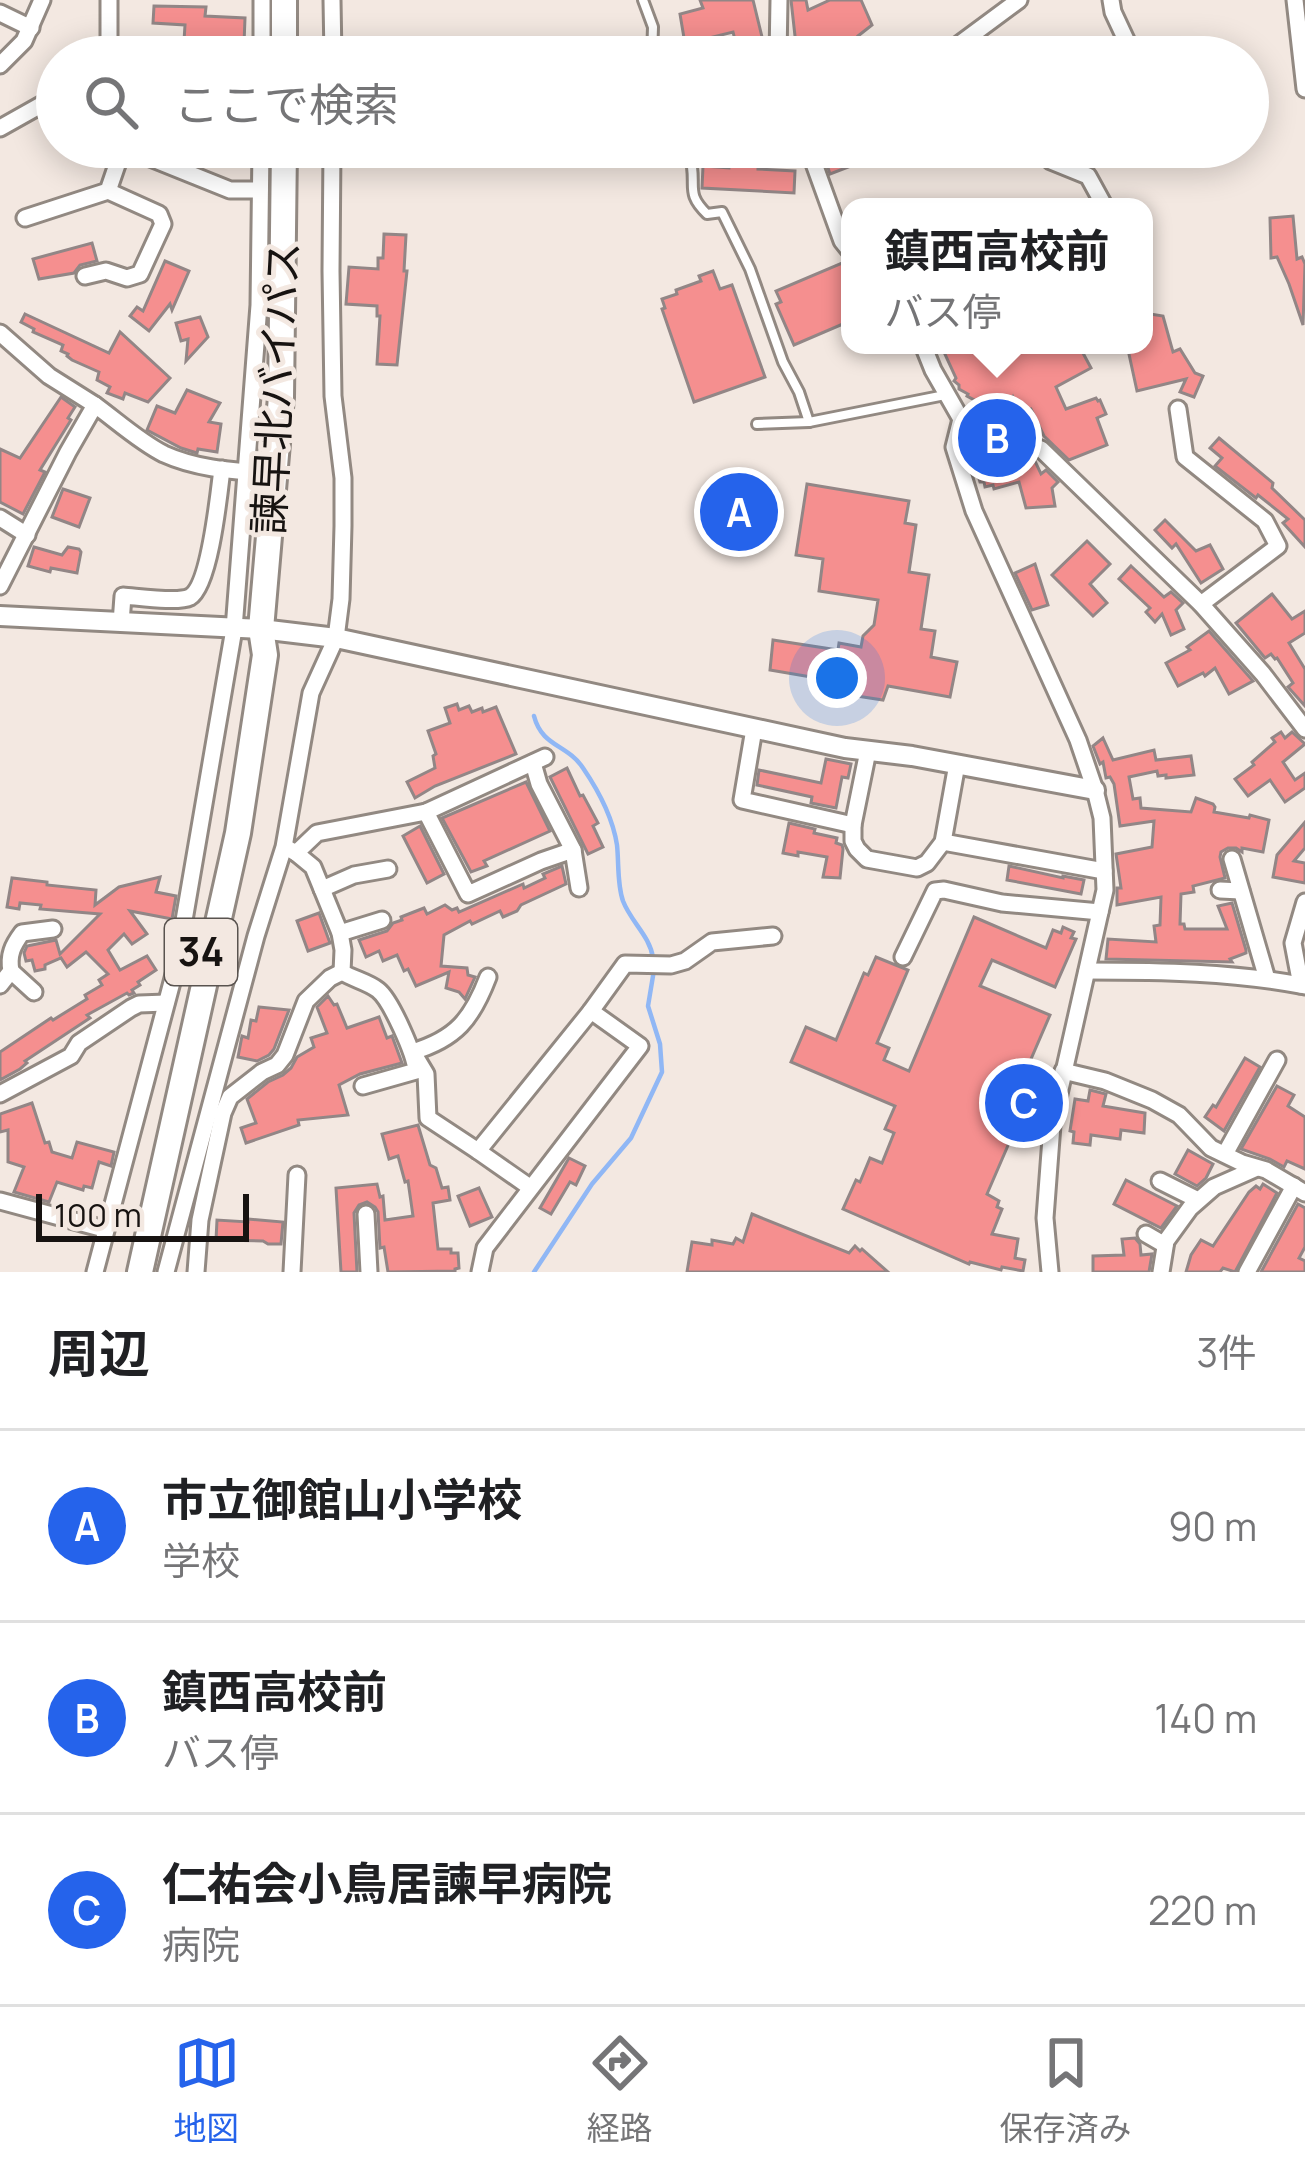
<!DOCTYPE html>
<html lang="ja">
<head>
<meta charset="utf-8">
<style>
	:root { --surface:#fff; --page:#f2f2f2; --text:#202124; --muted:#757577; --line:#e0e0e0; --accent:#2563eb }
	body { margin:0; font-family:Manrope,"Noto Sans JP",sans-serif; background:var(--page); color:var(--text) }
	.scale { position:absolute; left:36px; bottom:30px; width:213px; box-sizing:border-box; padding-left:12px; border:6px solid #171311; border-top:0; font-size:33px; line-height:42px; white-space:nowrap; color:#171311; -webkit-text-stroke:9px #f3e8e1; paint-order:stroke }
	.you { position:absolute; left:837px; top:678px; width:42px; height:42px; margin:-30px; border:9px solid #fff; border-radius:50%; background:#1a73e8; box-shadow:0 0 0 18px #1a73e833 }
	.badge { display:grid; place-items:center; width:78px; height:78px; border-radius:50%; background:var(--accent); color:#fff; font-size:39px; font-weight:700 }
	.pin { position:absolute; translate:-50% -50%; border:6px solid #fff; box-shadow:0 3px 12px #0006 }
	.popup { position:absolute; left:841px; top:198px; width:312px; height:156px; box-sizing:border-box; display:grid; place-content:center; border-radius:24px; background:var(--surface); filter:drop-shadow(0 3px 9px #0005); font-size:39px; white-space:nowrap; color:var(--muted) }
	.popup b { font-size:45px; color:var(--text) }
	.popup::after { content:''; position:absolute; left:50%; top:100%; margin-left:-24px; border:24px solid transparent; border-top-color:var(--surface) }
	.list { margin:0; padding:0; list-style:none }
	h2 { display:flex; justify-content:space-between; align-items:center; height:156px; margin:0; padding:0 48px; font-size:51px }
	h2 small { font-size:39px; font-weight:400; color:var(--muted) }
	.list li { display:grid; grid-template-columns:78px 1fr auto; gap:36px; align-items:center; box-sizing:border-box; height:192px; padding:0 48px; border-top:3px solid var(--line) }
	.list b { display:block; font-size:45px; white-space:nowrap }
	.list p { margin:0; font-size:39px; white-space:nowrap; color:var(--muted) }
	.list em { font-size:39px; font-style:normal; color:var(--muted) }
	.icon { flex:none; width:66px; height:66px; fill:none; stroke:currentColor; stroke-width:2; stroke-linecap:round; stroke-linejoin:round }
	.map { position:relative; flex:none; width:1305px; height:1272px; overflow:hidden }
	.search { position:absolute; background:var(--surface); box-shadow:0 6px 30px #0003; left:36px; right:36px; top:36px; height:132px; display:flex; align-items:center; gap:30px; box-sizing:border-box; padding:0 42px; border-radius:66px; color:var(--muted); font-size:45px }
	.sheet { height:732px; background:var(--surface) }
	nav { display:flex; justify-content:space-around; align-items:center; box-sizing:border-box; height:168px; border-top:3px solid var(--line); background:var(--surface); font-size:33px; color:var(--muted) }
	nav a { display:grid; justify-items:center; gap:6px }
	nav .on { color:var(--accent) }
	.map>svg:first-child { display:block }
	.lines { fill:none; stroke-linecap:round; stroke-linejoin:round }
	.stream { stroke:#90b7f5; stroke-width:4.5 }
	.building { fill:#f58f8f; stroke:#928686; stroke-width:3 }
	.service-casing { stroke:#928982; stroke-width:14 }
	.minor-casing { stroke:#928982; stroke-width:21 }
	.tertiary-casing { stroke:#928982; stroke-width:24 }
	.trunk-casing { stroke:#928982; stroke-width:30 }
	.service { stroke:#fff; stroke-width:8 }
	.minor { stroke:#fff; stroke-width:15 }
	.tertiary { stroke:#fff; stroke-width:18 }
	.trunk { stroke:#fff; stroke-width:24 }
	.labels { text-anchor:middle; stroke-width:10; stroke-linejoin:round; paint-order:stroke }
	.shield { fill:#f3e8e1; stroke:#59534f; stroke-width:3 }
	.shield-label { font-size:39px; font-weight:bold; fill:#171311 }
	.street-label { font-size:42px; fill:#171311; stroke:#f3e8e1 }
</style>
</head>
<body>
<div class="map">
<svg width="1305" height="1272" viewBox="0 0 1305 1272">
	<rect width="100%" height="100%" fill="#f3e8e1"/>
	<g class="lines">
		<g class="stream">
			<path d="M534,716C542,747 567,744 583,768C598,790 613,819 617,845C619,864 617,884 623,901C631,922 650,936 653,958"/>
			<polyline points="534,1272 592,1184 631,1138 662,1072 660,1044 648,1006 654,970"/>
		</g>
	</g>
	<g class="building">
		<polygon points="700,0 753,0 762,37 736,44 733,32 685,44 680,14 703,8"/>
		<polygon points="791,0 806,0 808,10 830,0 861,0 872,25 858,36 870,57 790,57 790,48 796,45"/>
		<polygon points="154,6 206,7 205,16 245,18 244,44 184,41 185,25 153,23"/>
		<polygon points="731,147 759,147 758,169 795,171 794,193 702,188 703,166 729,168"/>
		<polygon points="837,147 888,147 886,162 869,159 830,174 823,152"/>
		<polygon points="1293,216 1297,259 1302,257 1305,264 1303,325 1289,284 1277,257 1271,258 1270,218"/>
		<polygon points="384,234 406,235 404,271 407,271 397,365 377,364 380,316 377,316 377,306 346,304 349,267 378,269 378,258 383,258"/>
		<polygon points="92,243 97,261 80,265 74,273 39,279 33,259"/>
		<polygon points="165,261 189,271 172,310 170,304 149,331 130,316 137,307 143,311"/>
		<polygon points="842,263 850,273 850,321 794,345 776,304 781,302 776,291"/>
		<polygon points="713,271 720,289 732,285 765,377 694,402 662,309 665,308 662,299 677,294 676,290 701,281 699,276"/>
		<polygon points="1144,313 1163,316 1173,352 1180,349 1195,373 1203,376 1194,397 1180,392 1186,379 1137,391 1127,345 1144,345"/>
		<polygon points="25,314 109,353 120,332 170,378 148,402 125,393 123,399 107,393 110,387 97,380 99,372 72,360 67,356 68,354 61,351 63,345 33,332 34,329 21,322"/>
		<polygon points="200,317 208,337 186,361 188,339 181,341 176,323"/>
		<polygon points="953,345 1015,345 1018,352 1033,345 1097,345 1083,353 1091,368 1056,387 1066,409 1096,398 1098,401 1100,400 1106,414 1097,418 1107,445 1069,460 1044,436 1031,409 1021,414 1013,397 1004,416 967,396 968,394 959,389 959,385 954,381 956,378 943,350"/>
		<polygon points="187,390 220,403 209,422 221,424 217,452 198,449 197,453 181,448 147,430 157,406 175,413"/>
		<polygon points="61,397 75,407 68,418 71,420 40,470 45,472 23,514 0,502 0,449 20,458"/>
		<polygon points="1219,438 1273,483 1272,488 1305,520 1305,547 1283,523 1288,519 1258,495 1256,498 1215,466 1222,458 1210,448"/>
		<polygon points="987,443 995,445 1000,460 1019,454 1034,459 1041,474 1046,470 1058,482 1052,488 1055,506 1026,508 1019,482 994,489 993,485 985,487 984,482 980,482 970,448"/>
		<polygon points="807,484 909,501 905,523 916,525 909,572 929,575 921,629 935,631 931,657 957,662 950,697 888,686 883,700 850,695 852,684 770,670 773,640 838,650 839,643 861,647 863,636 874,625 878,600 819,591 823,559 796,555"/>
		<polygon points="63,489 90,498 79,527 52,517"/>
		<polygon points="1165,520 1196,551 1210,545 1223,569 1201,583 1176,544 1172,548 1155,530"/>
		<polygon points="1087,541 1110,564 1090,584 1107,603 1093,616 1052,575"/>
		<polygon points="34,547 62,555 68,547 79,549 81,552 77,573 51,568 50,572 28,566"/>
		<polygon points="1035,564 1048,605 1032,610 1015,573"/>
		<polygon points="1131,566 1164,597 1171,592 1183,603 1176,610 1184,629 1171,635 1162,614 1155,622 1146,612 1150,608 1119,579"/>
		<polygon points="1272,594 1292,619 1305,611 1305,633 1289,643 1305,669 1305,706 1288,687 1293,683 1277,658 1275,659 1271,654 1265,658 1236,623"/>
		<polygon points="1209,631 1253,681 1229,694 1215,668 1205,676 1203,673 1178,686 1166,663 1190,650 1187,647"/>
		<polygon points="457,704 459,710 469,706 472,712 482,708 483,712 496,707 516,754 435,786 415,798 407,782 435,768 433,756 436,754 428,731 450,723 445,708"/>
		<polygon points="1281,732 1285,738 1292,732 1305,744 1283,762 1295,780 1305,773 1305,788 1285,802 1270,780 1248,796 1235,779 1254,765 1252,762 1275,742 1272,738"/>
		<polygon points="1103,738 1113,760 1154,750 1156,760 1191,756 1194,775 1166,778 1166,775 1158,776 1157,771 1129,777 1133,799 1140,798 1141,808 1191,812 1196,798 1213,804 1215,807 1214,812 1249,818 1250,815 1269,820 1263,852 1242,848 1242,852 1236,848 1228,848 1221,852 1220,857 1225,878 1193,886 1194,892 1181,894 1180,924 1184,924 1185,929 1227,929 1218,906 1232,903 1246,950 1246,953 1230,959 1232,962 1106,959 1108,939 1156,942 1154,926 1160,925 1161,897 1117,905 1117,888 1121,888 1116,854 1152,847 1154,821 1120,826 1114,784 1110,777 1106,778 1103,762 1100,764 1093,746"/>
		<polygon points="826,759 851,764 848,778 842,777 836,808 811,803 812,797 757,785 759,770 821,783"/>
		<polygon points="567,768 580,796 583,795 598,823 593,826 603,847 588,854 550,777"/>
		<polygon points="526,782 550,831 484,861 487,866 471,872 442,818"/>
		<polygon points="1305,822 1305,848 1294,861 1305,863 1305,883 1273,877 1277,855"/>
		<polygon points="789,823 815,829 814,833 837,838 836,843 842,845 843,849 840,878 823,877 827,857 798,852 798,856 783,853"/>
		<polygon points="420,826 444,874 427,883 403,836"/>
		<polygon points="562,866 566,884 521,905 517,911 503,917 500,911 472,924 470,921 444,935 441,966 467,968 468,975 475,977 465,999 459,992 446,988 449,972 416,986 408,969 404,971 397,955 383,961 379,951 366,957 359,940 387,931 393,923 402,920 401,917 424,908 427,914 445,905 452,910 457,908 459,912 523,884 524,888 545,878 543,874"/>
		<polygon points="1009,866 1063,878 1063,876 1084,880 1081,894 1007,880"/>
		<polygon points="160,877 156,892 176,896 172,919 130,911 147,934 132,944 124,934 108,950 120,970 147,956 156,970 138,982 140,985 132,990 134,993 129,995 127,993 87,1015 90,1018 25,1061 27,1063 20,1069 0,1080 0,1052 51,1018 53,1020 87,999 85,995 102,985 99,980 108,974 86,952 67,967 61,958 45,965 45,969 35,971 32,960 26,961 24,953 27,946 56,940 60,954 100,914 40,909 41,905 20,903 19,909 7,907 12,878 47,882 47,885 96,890 95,905 119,887"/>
		<polygon points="319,913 330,943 308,951 297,921"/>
		<polygon points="974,917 1046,948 1053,930 1061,933 1063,927 1074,932 1071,938 1076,939 1055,987 992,960 980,986 1050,1015 1025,1073 1037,1078 1021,1114 1034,1120 1029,1132 1016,1127 987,1194 999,1201 997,1207 1002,1209 992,1234 1018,1239 1015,1258 1025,1260 1023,1271 1002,1267 1001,1270 970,1262 969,1264 843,1209 856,1180 860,1182 870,1158 882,1163 894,1133 885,1129 895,1106 791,1062 806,1027 836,1040 864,973 868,975 876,957 908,970 877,1043 889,1048 884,1060 909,1071"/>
		<polygon points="328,996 334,1005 337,1004 347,1028 379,1017 387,1038 392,1036 402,1063 360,1074 339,1085 348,1115 298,1120 299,1125 246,1143 241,1128 256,1123 247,1099 268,1082 283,1075 291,1068 297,1057 314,1047 311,1038 327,1033 317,1007"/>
		<polygon points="259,1007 289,1010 274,1049 269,1055 257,1061 238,1057 242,1036 248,1038 251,1020 256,1021"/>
		<polygon points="1245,1058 1260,1067 1224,1131 1205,1117 1213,1105 1216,1107"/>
		<polygon points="1277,1086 1294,1095 1288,1106 1305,1117 1305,1169 1287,1161 1284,1167 1270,1159 1241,1149"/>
		<polygon points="1090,1090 1106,1094 1103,1106 1145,1113 1144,1133 1121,1130 1120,1139 1091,1135 1090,1145 1073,1143 1074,1132 1070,1131 1075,1099 1088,1101"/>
		<polygon points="32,1103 45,1143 49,1142 52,1152 72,1158 77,1142 114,1152 111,1166 99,1162 92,1188 84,1186 83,1190 57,1182 49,1202 14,1192 24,1167 8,1162 8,1130 0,1132 0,1114"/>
		<polygon points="418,1125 430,1165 436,1168 442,1188 448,1187 450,1200 433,1203 438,1249 451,1249 451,1253 458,1253 459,1268 455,1269 455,1271 388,1272 384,1247 380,1248 378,1212 375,1207 367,1202 359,1205 354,1213 357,1272 341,1272 336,1188 377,1184 380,1197 383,1196 385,1220 413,1216 408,1181 405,1182 398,1156 389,1159 382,1134"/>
		<polygon points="1188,1150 1213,1164 1206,1178 1197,1186 1175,1174"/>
		<polygon points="569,1158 585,1166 576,1185 570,1182 551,1214 540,1208"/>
		<polygon points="1126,1180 1177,1206 1161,1228 1114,1204"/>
		<polygon points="1263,1184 1277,1193 1235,1272 1223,1268 1220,1272 1186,1272 1191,1255 1201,1240 1213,1246 1249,1192 1256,1186 1260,1189"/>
		<polygon points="479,1188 492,1217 470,1226 458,1196"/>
		<polygon points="1298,1204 1305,1208 1305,1247 1299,1258 1305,1261 1305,1272 1261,1272"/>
		<polygon points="752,1214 849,1253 855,1246 860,1251 862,1249 888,1272 687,1272 692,1242 712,1245 712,1240 733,1244 736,1238 743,1242"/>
		<polygon points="248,1219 283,1222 281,1244 268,1244 263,1241 216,1240 217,1220 248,1222"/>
		<polygon points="1135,1238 1140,1244 1141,1255 1152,1254 1149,1272 1093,1272 1093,1256 1124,1255 1122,1239"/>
	</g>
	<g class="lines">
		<g class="service-casing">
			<g id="service">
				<polyline points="643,0 653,27 652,57"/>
				<path d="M686,147C686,148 692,165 692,167C695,189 687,194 707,214L722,212L750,269L783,362L799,392L809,422"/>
				<polyline points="757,424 809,422 945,395"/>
			</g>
		</g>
		<g class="minor-casing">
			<g id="minor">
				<polyline points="109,0 109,57"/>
				<polyline points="332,0 333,57"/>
				<polyline points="1111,0 1113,12 1134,57"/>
				<polyline points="1295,0 1305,89"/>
				<polyline points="0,13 31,28"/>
				<polyline points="972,37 983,57"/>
				<polyline points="262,57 262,0"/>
				<polyline points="778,57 779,0"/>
				<polyline points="942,57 1019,0"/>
				<polyline points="0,65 24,41 42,0"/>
				<polyline points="0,128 57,96"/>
				<polyline points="808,147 842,241 850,251"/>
				<polyline points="1036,147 1051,161 1088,176 1105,207"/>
				<polyline points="25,218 108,191 120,156 133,151 230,190 260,190"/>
				<polyline points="85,276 106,271 127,278 140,274 163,224 159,214 108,191"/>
				<polyline points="0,333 49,376 95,405"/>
				<polyline points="923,345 933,370 961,419 1041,449 1201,604 1263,674 1305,729"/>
				<polyline points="1178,409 1185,457 1265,521 1278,546 1201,604"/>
				<polyline points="961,419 954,447 974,511 1078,740 1095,790 1102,818 1105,890 1052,1125 1045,1218 1050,1272"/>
				<polyline points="0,518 27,535"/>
				<path d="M0,586L68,452L95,405C117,421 140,442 164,454C199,470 238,471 275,474"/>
				<path d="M121,623L123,596C138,597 178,603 190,597C210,585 219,493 222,469"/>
				<polyline points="754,729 742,800 853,825 868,751"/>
				<polyline points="533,763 539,784 573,850 579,888"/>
				<polyline points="426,812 468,894 541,861 573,850"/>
				<polyline points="853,825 853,841 857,849 867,859 917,868 927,863 943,842 957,764"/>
				<polyline points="943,842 1104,871"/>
				<polyline points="287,848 296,853 317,833 426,812 545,757"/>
				<path d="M296,853L313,867L340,933L343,950L342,972C353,979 368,982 378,990C391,1000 415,1055 416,1071L363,1086"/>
				<polyline points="1232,859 1267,979"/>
				<polyline points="322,889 354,875 388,869"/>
				<polyline points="1220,890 1241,891"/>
				<polyline points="340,933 382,920"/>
				<polyline points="903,957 935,891 944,890 1002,903 1100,912"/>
				<path d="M11,971C8,955 13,945 22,933L53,929"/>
				<path d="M1087,971C1159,971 1234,972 1305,986"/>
				<polyline points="0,985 11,971 34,992"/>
				<polyline points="1301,985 1293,943 1305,902"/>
				<polyline points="591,1011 625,964 671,965 685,961 712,942 773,936"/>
				<path d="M412,1052C456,1039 472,1019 488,977"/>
				<polyline points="417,1059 426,1074 428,1118 478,1151"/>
				<polyline points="1063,1071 1105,1081 1152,1100 1179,1115 1211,1148 1242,1163 1266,1170 1305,1193"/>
				<polyline points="0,1094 71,1056 79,1043 131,1008 139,1004 166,1003"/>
				<polyline points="1225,1154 1277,1060"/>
				<polyline points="1160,1181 1198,1200"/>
				<polyline points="0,1201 104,1229"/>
				<polyline points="366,1214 369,1272"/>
				<polyline points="1146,1234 1165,1245"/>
				<polyline points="95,1272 176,967 234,629 259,305 261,147"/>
				<polyline points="166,1272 256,936 284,847 311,693 336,638 341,599 343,526 343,478 333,396 331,271 332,147"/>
				<polyline points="196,1272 200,1220 223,1113 230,1097 262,1072 277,1065 285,1055 306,1001 330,978 342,972"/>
				<polyline points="292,1272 297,1175"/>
				<polyline points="480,1272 485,1248 640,1046 591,1011 478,1151 531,1188"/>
				<polyline points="1161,1272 1166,1241 1190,1208 1214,1187 1257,1168"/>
				<polyline points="1247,1272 1294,1186"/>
			</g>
		</g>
		<g class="tertiary-casing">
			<polyline id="tertiary" points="0,616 261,629 336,638 845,748 912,756 1095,790"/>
		</g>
		<g class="trunk-casing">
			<g id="trunk">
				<polyline points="284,57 284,0"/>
				<polyline points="140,1272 238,833 265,655 261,629 281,397 284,147"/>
			</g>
		</g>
		<use href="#service" class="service"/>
		<use href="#minor" class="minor"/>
		<use href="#tertiary" class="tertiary"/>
		<use href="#trunk" class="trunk"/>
	</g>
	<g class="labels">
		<rect class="shield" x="165" y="919" width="72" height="66" rx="9"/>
		<g class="shield-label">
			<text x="201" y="966">34</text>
		</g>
		<g class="street-label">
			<text transform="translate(276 388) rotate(-87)" y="15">諫早北バイパス</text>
		</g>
	</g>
</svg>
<div class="scale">100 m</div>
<div class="you"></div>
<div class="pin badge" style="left:739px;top:512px">A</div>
<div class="pin badge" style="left:997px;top:438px">B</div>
<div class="popup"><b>鎮西高校前</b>バス停</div>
<div class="pin badge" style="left:1024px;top:1103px">C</div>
<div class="search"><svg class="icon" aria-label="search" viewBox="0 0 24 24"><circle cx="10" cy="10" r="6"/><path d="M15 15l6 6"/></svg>ここで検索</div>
</div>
<section class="sheet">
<h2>周辺<small>3件</small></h2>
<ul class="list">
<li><span class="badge">A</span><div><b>市立御館山小学校</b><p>学校</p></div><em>90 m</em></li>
<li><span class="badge">B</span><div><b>鎮西高校前</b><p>バス停</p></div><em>140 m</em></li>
<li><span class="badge">C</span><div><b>仁祐会小鳥居諫早病院</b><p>病院</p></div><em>220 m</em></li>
</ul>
</section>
<nav>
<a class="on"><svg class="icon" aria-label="map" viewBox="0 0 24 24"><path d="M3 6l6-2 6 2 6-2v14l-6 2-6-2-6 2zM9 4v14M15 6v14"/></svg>地図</a>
<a><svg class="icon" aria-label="directions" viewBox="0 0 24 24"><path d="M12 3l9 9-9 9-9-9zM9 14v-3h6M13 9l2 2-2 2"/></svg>経路</a>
<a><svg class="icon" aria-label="saved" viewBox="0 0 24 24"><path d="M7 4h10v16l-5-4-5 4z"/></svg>保存済み</a>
</nav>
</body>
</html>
